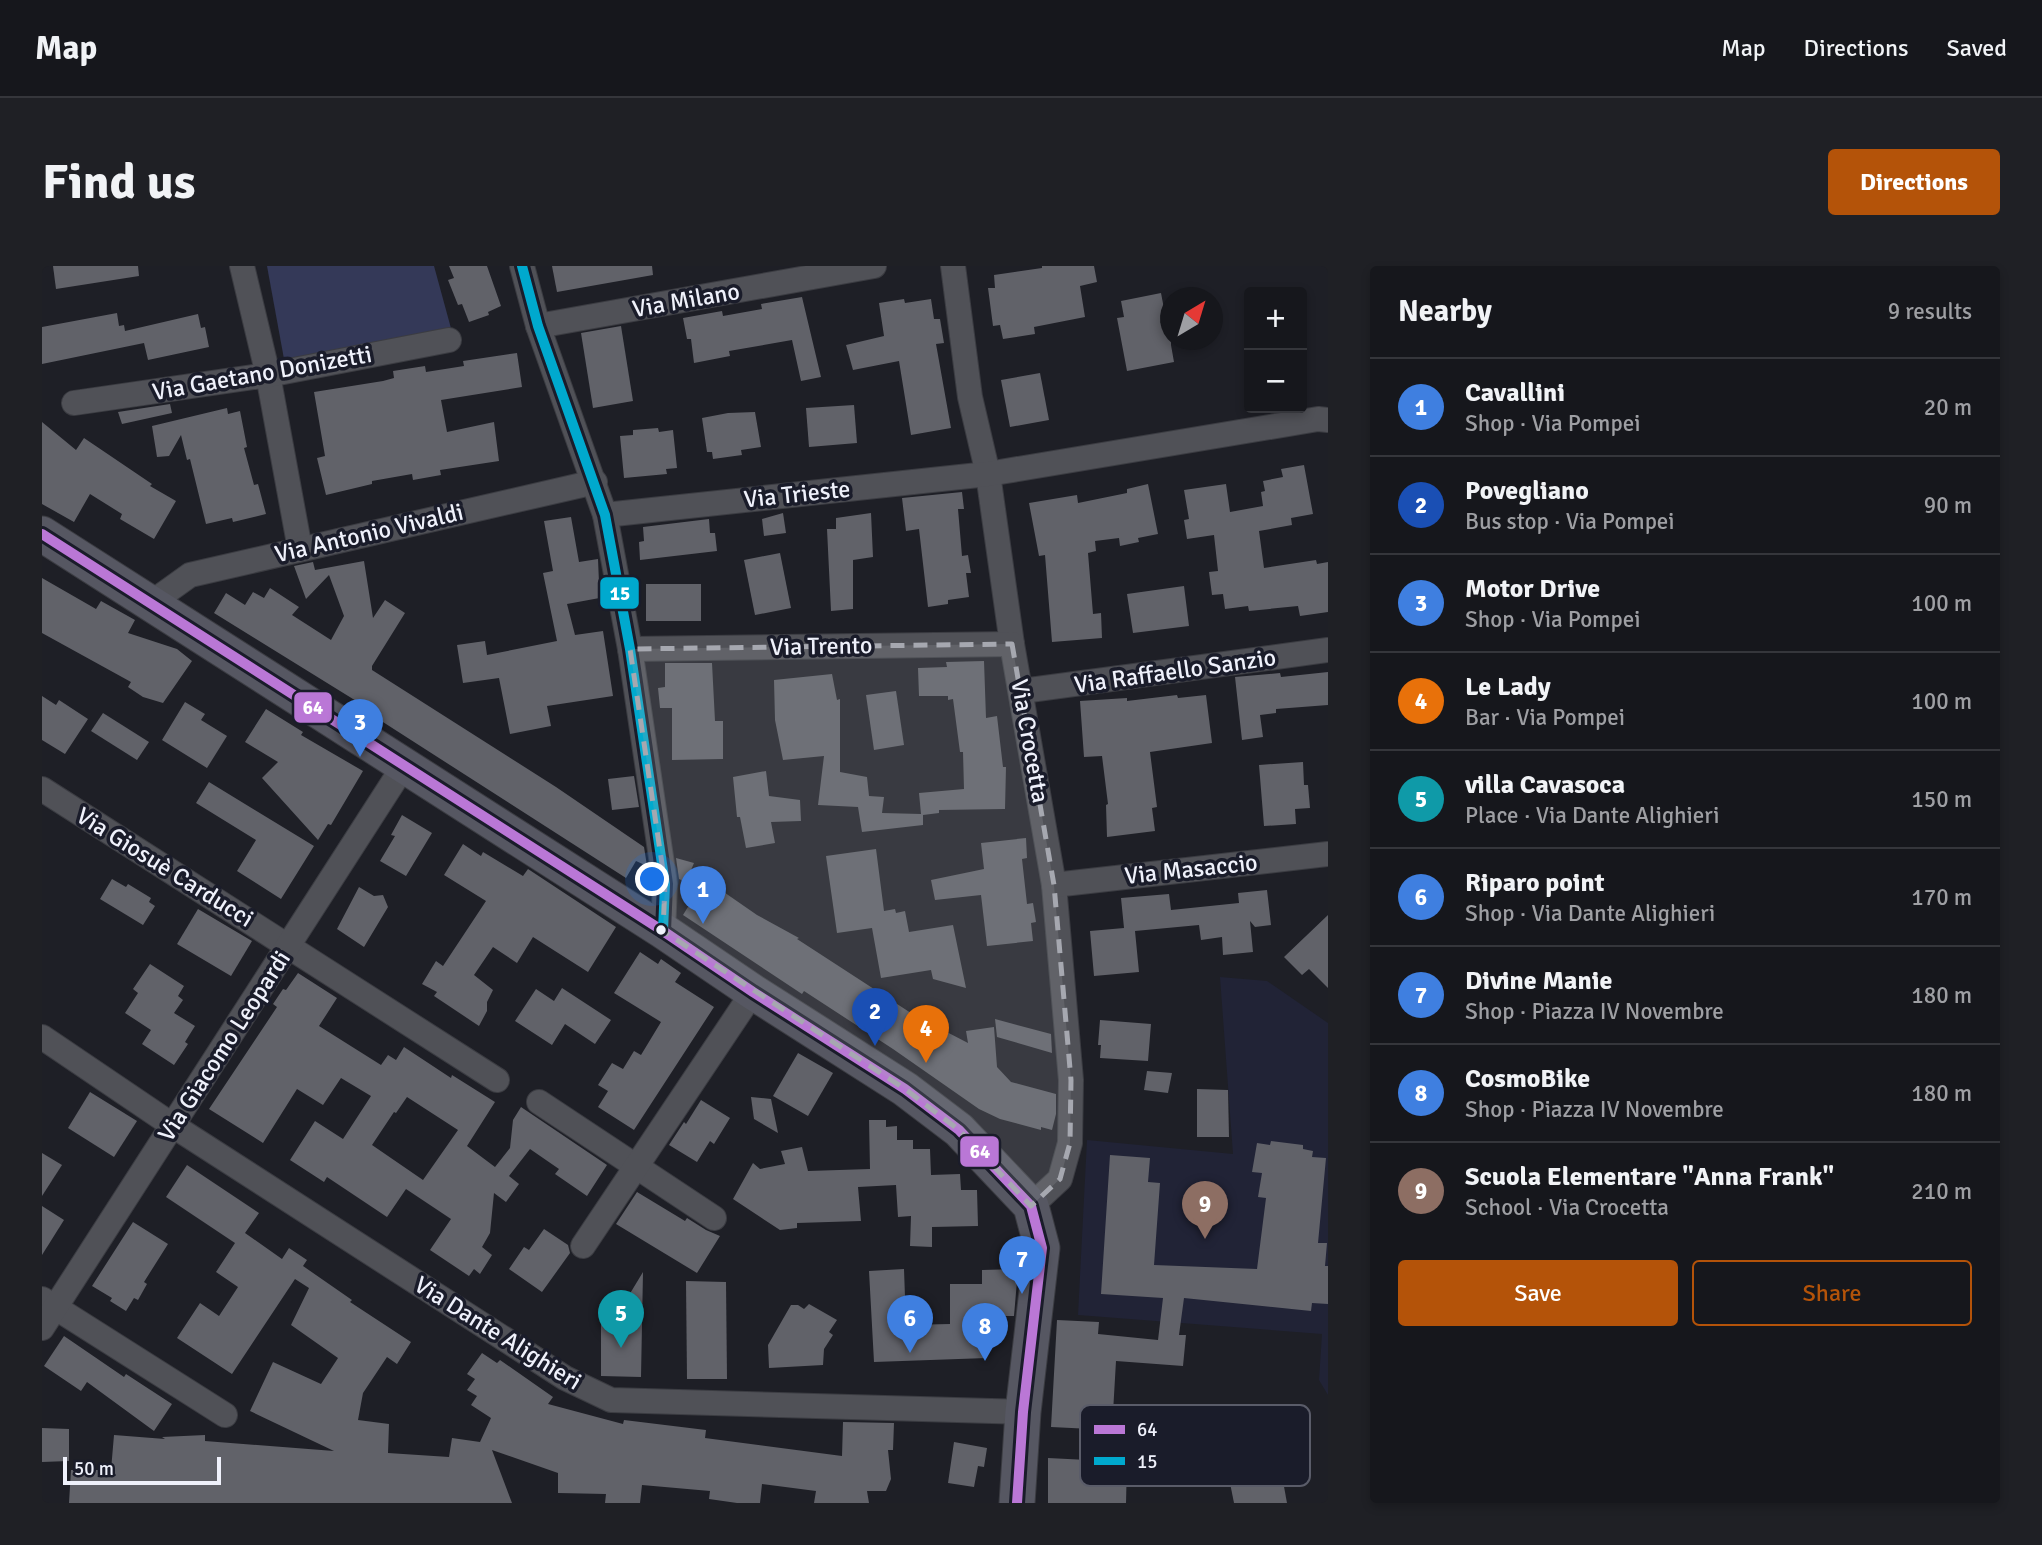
<!DOCTYPE html>
<html lang="en">
<head>
<meta charset="utf-8">
<style>
	:root { --surface:#16171c; --page:#1f2025; --text:#f1f3f6; --muted:#9e9fa3; --line:#35363b; --accent:#b45309 }
	body { margin:0; font-family:Signika,sans-serif; background:var(--page); color:var(--text) }
	.controls { position:absolute; right:21px; top:21px; display:grid; overflow:hidden; border-radius:7px; box-shadow:0 4px 10px #0003 }
	.controls button { width:63px; height:63px; display:grid; place-items:center; padding:0; border:0; border-bottom:2px solid var(--line); background:var(--surface); color:var(--text); font:35px sans-serif }
	.compass { position:absolute; left:1118px; top:21px; width:63px; height:63px; border-radius:50%; background:var(--surface); box-shadow:0 4px 10px #0003; rotate:38deg }
	.scale { position:absolute; left:21px; bottom:18px; width:158px; box-sizing:border-box; padding-left:7px; border:4px solid #eff1fb; border-top:0; font-size:19px; line-height:24px; white-space:nowrap; color:#eff1fb; -webkit-text-stroke:5px #1a1c2a; paint-order:stroke }
	.you { position:absolute; left:611px; top:614px; width:24px; height:24px; margin:-18px; border:5px solid #fff; border-radius:50%; background:#1a73e8; box-shadow:0 0 0 10px #1a73e833 }
	.badge { display:grid; place-items:center; width:46px; height:46px; border-radius:50%; background:var(--accent); color:#fff; font-size:23px; font-weight:700 }
	.pin { position:absolute; translate:-50% -58px; filter:drop-shadow(0 2px 4px #0008) }
	.pin::after { content:''; position:absolute; top:37px; width:24px; height:21px; background:inherit; clip-path:polygon(0 0,100% 0,50% 100%) }
	.list { margin:0; padding:0; list-style:none }
	h2 { display:flex; justify-content:space-between; align-items:center; height:91px; margin:0; padding:0 28px; font-size:30px }
	h2 small { font-size:23px; font-weight:400; color:var(--muted) }
	.list li { display:grid; grid-template-columns:46px 1fr auto; gap:21px; align-items:center; box-sizing:border-box; height:98px; padding:0 28px; border-top:2px solid var(--line) }
	.list b { display:block; font-size:26px; white-space:nowrap }
	.list p { margin:0; font-size:23px; white-space:nowrap; color:var(--muted) }
	.list em { font-size:23px; font-style:normal; color:var(--muted) }
	.actions { display:flex; gap:14px; padding:21px 28px }
	.actions a { flex:1; padding:16px 0; border:2px solid var(--accent); border-radius:7px; text-align:center; font-size:24px; color:var(--accent) }
	.actions .main { background:var(--accent); color:#fff }
	.map { position:relative; flex:none; width:1286px; height:1237px; overflow:hidden; border-radius:7px }
	header { display:flex; align-items:center; gap:42px; box-sizing:border-box; height:98px; padding:0 35px; background:var(--surface); border-bottom:2px solid var(--line) }
	header strong { font-size:33px }
	nav { display:flex; gap:38px; margin-inline-start:auto; font-size:24px }
	.intro { display:flex; align-items:center; justify-content:space-between; box-sizing:border-box; height:168px; padding:0 42px }
	h1 { margin:0; font-size:49px }
	.button { padding:18px 32px; border-radius:7px; background:var(--accent); color:#fff; font-size:24px; font-weight:700 }
	main { display:flex; gap:42px; padding:0 42px }
	aside { flex:1; background:var(--surface); border-radius:7px; box-shadow:0 4px 10px #0003 }
	.map>svg:first-child { display:block }
	.built { fill:#212336 }
	.green { fill:#343958 }
	.building { fill:#616269; fill-rule:evenodd }
	.lines { fill:none; stroke-linecap:round; stroke-linejoin:round }
	.street-casing { stroke:#3b3c42; stroke-width:26 }
	.secondary-casing { stroke:#3b3c42; stroke-width:37 }
	.street { stroke:#505157; stroke-width:24 }
	.secondary { stroke:#565762; stroke-width:35 }
	.bus-1-casing { stroke:#1a1c2a; stroke-width:16 }
	.bus-2-casing { stroke:#1a1c2a; stroke-width:16 }
	.bus-1 { stroke:#ba77d6; stroke-width:10 }
	.bus-2 { stroke:#00a9ce; stroke-width:10 }
	.marked { fill:#a6a8b0; fill-opacity:0.2; stroke:#a6a8b0; stroke-width:5; stroke-dasharray:14 9; stroke-linejoin:round }
	.bus-dot { fill:#eff1fb; stroke:#1a1c2a; stroke-width:2.5 }
	.labels { text-anchor:middle; stroke-width:7; stroke-linejoin:round; paint-order:stroke }
	.street-label { font-size:24px; fill:#eff1fb; stroke:#1a1c2a }
	.key { fill:#1a1c2a; stroke:#5a5c69; stroke-width:2 }
	.key-label { font-size:19px; fill:#eff1fb }
	.line-badge { stroke:#1a1c2a; stroke-width:2.5 }
	.badge-label { font-size:19px; text-anchor:middle; font-weight:bold; fill:#fff }
</style>
</head>
<body>
<header>
<strong>Map</strong>
<nav><a>Map</a><a>Directions</a><a>Saved</a></nav>
</header>
<div class="intro"><h1>Find us</h1><a class="button">Directions</a></div>
<main>
<div class="map">
<svg width="1286" height="1237" viewBox="0 0 1286 1237">
	<rect width="100%" height="100%" fill="#1e1f26"/>
	<polygon class="built" points="1178,711 1225,715 1286,757 1286,1129 1277,1114 1280,1068 1036,1049 1045,874 1191,888"/>
	<polygon class="green" points="225,0 392,0 410,66 242,93"/>
	<g class="building">
		<polygon points="11,0 96,0 97,10 14,23"/>
		<polygon points="407,0 445,0 459,40 446,46 447,49 427,56 420,38 416,39 406,14 412,12"/>
		<polygon points="510,0 610,0 611,9 515,26"/>
		<polygon points="1000,0 1052,0 1055,16 1038,20 1043,51 992,61 993,68 961,73 958,59 951,60 946,22 953,22 952,9 1000,2"/>
		<polygon points="1119,27 1124,53 1129,52 1129,79 1132,96 1085,105 1075,52 1082,51 1079,35"/>
		<polygon points="760,31 779,111 759,115 750,74 687,85 688,90 652,97 649,73 645,73 641,52 680,45 681,50 720,43 719,38"/>
		<polygon points="862,33 863,37 889,33 892,53 898,53 902,77 894,78 909,162 869,169 857,95 811,104 804,79 842,70 837,37"/>
		<polygon points="75,47 77,60 82,59 83,65 156,48 159,62 163,61 167,81 106,94 102,77 0,98 0,61"/>
		<polygon points="579,60 591,135 551,142 539,67"/>
		<polygon points="475,87 480,121 399,134 405,166 452,156 457,195 398,204 399,209 371,214 370,208 330,215 330,218 284,229 275,192 283,190 272,126 341,115 352,112 351,105 383,100 384,106 422,100 421,95"/>
		<polygon points="998,107 1007,154 968,161 959,114"/>
		<polygon points="128,138 130,147 80,158 76,146"/>
		<polygon points="812,139 815,177 767,181 764,142"/>
		<polygon points="185,142 186,148 198,145 205,181 202,182 212,219 216,218 224,248 191,256 190,252 164,258 148,193 145,194 139,169 127,190 115,191 110,160"/>
		<polygon points="713,146 719,181 699,184 700,189 671,193 670,186 665,186 660,152 686,147"/>
		<polygon points="0,156 34,184 42,172 110,218 108,220 134,235 112,273 78,253 80,248 48,228 32,256 0,238"/>
		<polygon points="616,162 617,166 631,164 635,202 624,203 625,208 582,212 578,170 591,169 591,164"/>
		<polygon points="1262,199 1271,248 1249,252 1250,259 1217,265 1222,302 1274,294 1275,298 1286,296 1286,346 1258,350 1256,340 1207,345 1206,340 1183,343 1181,328 1170,329 1167,306 1176,305 1172,269 1145,273 1142,254 1147,253 1142,224 1184,218 1188,246 1221,240 1219,226 1223,225 1221,215 1241,211 1239,203"/>
		<polygon points="1106,218 1116,268 1096,272 1097,276 1078,280 1077,272 1053,275 1054,285 1046,287 1051,348 1059,347 1060,372 1010,376 1003,289 997,290 987,237 1035,229 1036,237 1085,227 1085,223"/>
		<polygon points="920,226 922,243 916,243 920,290 926,289 929,307 924,307 927,331 906,334 906,338 886,341 877,263 864,265 860,232"/>
		<polygon points="741,247 744,267 722,270 720,253"/>
		<polygon points="829,247 831,291 811,294 811,343 789,345 785,263 794,263 794,252"/>
		<polygon points="529,251 537,296 556,293 557,317 561,317 563,331 525,338 533,369 561,365 571,430 505,440 509,460 468,468 457,412 421,417 415,379 443,375 445,389 515,375 501,307 511,305 502,255"/>
		<polygon points="667,253 668,267 673,267 675,285 598,294 597,276 602,275 601,261"/>
		<polygon points="738,287 749,342 713,349 702,294"/>
		<polygon points="322,295 331,352 343,334 363,347 330,400 330,404 514,521 602,581 605,600 594,595 584,612 330,449 332,446 172,347 184,327 203,339 211,326 222,332 228,322 257,341 250,349 289,374 302,350 287,309 264,333 252,300 271,296 273,304"/>
		<polygon points="0,312 54,343 59,335 93,354 86,367 135,383 150,395 121,437 101,431 86,421 89,416 0,367"/>
		<rect x="604" y="318" width="55" height="37"/>
		<polygon points="1142,320 1147,360 1091,367 1085,328"/>
		<polygon points="942,395 944,452 955,450 961,501 964,501 963,543 897,544 897,547 881,549 881,559 820,566 816,541 776,539 782,490 741,494 733,454 732,414 790,408 795,434 798,433 798,506 825,511 827,530 842,531 840,547 879,548 877,527 922,523 921,486 918,486 911,433 906,434 906,430 877,430 876,402 905,401 904,396"/>
		<polygon points="623,397 670,397 673,455 681,455 681,493 630,494 630,442 618,442 616,422 623,421"/>
		<polygon points="1286,406 1286,439 1234,443 1234,447 1218,449 1221,471 1200,474 1193,411 1238,407 1239,411"/>
		<polygon points="854,425 862,479 832,484 824,429"/>
		<polygon points="1135,429 1136,432 1164,429 1170,477 1108,486 1115,541 1110,542 1113,565 1065,571 1064,539 1066,538 1060,490 1042,491 1038,435 1085,432 1085,435"/>
		<polygon points="0,430 14,439 17,434 46,453 23,488 0,474"/>
		<polygon points="143,436 163,448 159,454 185,470 165,502 120,474"/>
		<polygon points="224,443 261,466 259,469 321,505 289,559 286,558 276,574 220,512 236,496 203,476"/>
		<polygon points="61,447 107,476 95,494 49,465"/>
		<polygon points="1261,496 1262,519 1266,519 1268,542 1253,543 1254,558 1222,560 1217,499"/>
		<polygon points="724,505 727,530 758,534 759,555 729,556 733,577 704,582 698,551 695,551 691,511"/>
		<polygon points="592,510 597,541 570,544 566,513"/>
		<polygon points="167,516 272,580 239,633 195,605 214,574 154,537"/>
		<polygon points="360,549 390,567 364,610 338,595 353,570 349,569"/>
		<polygon points="984,572 985,592 980,593 985,638 991,637 994,656 989,657 991,675 945,680 939,629 893,634 889,614 942,603 939,577"/>
		<polygon points="421,578 439,590 441,586 481,610 486,603 574,661 546,706 491,671 475,697 451,681 432,709 451,724 445,736 445,745 437,760 392,730 395,726 380,718 394,695 401,700 444,635 402,609"/>
		<polygon points="834,583 842,645 853,643 854,647 863,645 867,666 911,659 924,722 891,713 889,704 839,712 830,662 795,667 784,590"/>
		<polygon points="634,592 652,597 644,616 637,613"/>
		<polygon points="70,613 84,621 86,618 109,632 107,636 113,640 101,659 58,633"/>
		<polygon points="660,618 672,626 676,622 715,649 757,672 755,673 872,749 926,777 924,765 952,761 955,801 969,816 1014,828 1014,848 1010,864 999,861 999,864 958,853 937,843 851,783 762,725 760,728 641,649"/>
		<polygon points="317,621 332,630 341,629 346,641 322,681 295,663"/>
		<polygon points="1225,624 1229,659 1213,661 1208,655 1211,686 1181,689 1180,671 1159,674 1157,659 1093,665 1097,706 1052,710 1048,665 1082,662 1079,632 1127,628 1129,644 1197,637 1196,627"/>
		<polygon points="156,643 210,675 189,710 135,678"/>
		<polygon points="1286,649 1286,722 1267,703 1260,709 1242,691"/>
		<polygon points="598,686 616,698 619,693 639,707 633,716 672,741 592,864 556,841 566,825 556,819 570,797 581,803 592,785 599,789 619,756 572,727"/>
		<polygon points="108,698 142,720 136,730 141,734 132,747 153,760 143,776 146,778 132,799 100,778 109,764 83,747 96,727 91,723"/>
		<path d="M256,707L295,732L277,760L339,799L346,789L354,794L362,781L409,812L410,809L453,836L425,880L453,901L468,882L471,854L479,841L565,899L545,930L513,908L517,903L488,883L467,910L477,918L464,936L452,927L448,967L440,981L450,989L438,1008L432,1003L427,1010L388,984L409,953L364,923L345,951L285,911L282,916L248,894L273,855L301,873L329,830L299,812L281,839L255,823L221,877L167,843L235,741L231,738L241,723L244,724ZM365,831L416,864L381,914L330,879L352,846L354,847Z"/>
		<polygon points="520,722 569,754 553,778 523,758 510,779 473,755 494,723 512,735"/>
		<polygon points="953,753 1009,768 1010,787 955,771"/>
		<polygon points="1058,754 1109,758 1106,795 1058,792 1059,779 1056,779"/>
		<polygon points="756,787 791,807 766,850 731,830"/>
		<polygon points="1105,805 1130,807 1126,827 1102,824"/>
		<polygon points="1155,823 1186,824 1187,871 1155,871"/>
		<polygon points="48,826 95,855 72,891 26,862"/>
		<polygon points="709,831 729,833 736,867 712,853"/>
		<polygon points="659,834 688,852 672,878 668,875 655,896 627,879 642,856 644,858"/>
		<polygon points="827,854 844,854 844,861 855,860 855,874 871,874 871,883 888,883 889,909 918,908 919,924 935,924 936,960 890,961 890,981 868,980 869,950 856,951 854,919 816,921 819,955 755,957 755,962 738,964 691,933 711,897 718,903 743,898 739,885 760,881 766,905 828,903"/>
		<polygon points="1229,875 1261,879 1261,883 1271,885 1270,891 1284,892 1276,977 1285,977 1283,1000 1286,1000 1286,1038 1270,1037 1269,1045 1142,1032 1137,1069 1144,1069 1141,1100 1074,1095 1070,1164 1009,1161 1015,1054 1057,1056 1056,1068 1116,1074 1121,1032 1059,1028 1068,889 1108,892 1106,916 1118,917 1112,999 1215,1003 1224,932 1216,931 1220,907 1210,906 1215,877 1228,879"/>
		<polygon points="0,887 20,899 0,930"/>
		<polygon points="145,899 217,947 203,967 240,993 247,982 265,994 261,1000 310,1034 308,1036 369,1076 355,1098 345,1091 321,1127 316,1154 347,1158 346,1187 407,1191 410,1172 438,1176 449,1152 429,1139 435,1130 425,1124 433,1113 425,1108 440,1087 455,1097 458,1094 511,1131 506,1138 581,1158 582,1154 664,1164 663,1172 800,1190 801,1156 852,1157 851,1184 846,1184 849,1213 844,1225 825,1225 827,1237 772,1237 774,1225 720,1218 718,1237 695,1237 667,1233 668,1225 600,1219 598,1237 563,1237 564,1228 516,1227 516,1207 450,1184 470,1237 27,1237 29,1204 69,1204 72,1169 123,1173 120,1171 163,1169 163,1175 292,1185 208,1145 231,1096 279,1118 296,1092 249,1059 267,1022 253,1013 190,1108 135,1072 158,1037 177,1050 196,1021 174,1006 193,977 124,931"/>
		<polygon points="595,926 643,955 645,952 664,964 678,970 655,1007 574,958"/>
		<polygon points="0,940 22,954 0,989"/>
		<polygon points="91,956 126,978 102,1016 105,1018 96,1034 92,1032 84,1045 68,1035 70,1032 50,1020"/>
		<polygon points="502,963 526,979 528,987 500,1026 467,1003 482,981 487,984"/>
		<polygon points="862,1003 864,1059 908,1058 908,1018 940,1018 940,1004 976,1003 972,1050 945,1050 945,1092 832,1096 827,1005"/>
		<polygon points="601,1006 599,1111 559,1110 559,1053 572,1054"/>
		<polygon points="644,1015 684,1016 685,1113 645,1113"/>
		<polygon points="767,1038 795,1054 787,1066 791,1069 782,1083 781,1099 727,1102 726,1079 749,1039 756,1039 762,1043"/>
		<polygon points="22,1070 82,1111 84,1108 130,1138 112,1165 45,1116 39,1125 2,1100"/>
		<polygon points="0,1162 27,1163 27,1195 0,1196"/>
		<polygon points="1232,1166 1245,1237 1192,1237 1179,1172"/>
		<polygon points="912,1176 945,1182 942,1201 936,1200 932,1221 906,1217"/>
		<polygon points="1006,1192 1085,1196 1084,1237 1006,1237"/>
	</g>
	<g class="lines">
		<g class="street-casing">
			<g id="street">
				<polyline points="200,0 226,109 258,283"/>
				<polyline points="480,0 496,60 563,249 588,383 623,618 621,665"/>
				<polyline points="911,0 928,131 946,208 970,378 1012,619 1029,814 1028,877 1018,913 989,940"/>
				<polyline points="496,60 832,0"/>
				<polyline points="32,137 226,109 407,74"/>
				<polyline points="563,249 946,208 1276,153 1286,154"/>
				<polyline points="109,337 148,309 553,216"/>
				<polyline points="588,383 970,378"/>
				<polyline points="980,425 1286,384"/>
				<polyline points="0,523 455,814"/>
				<polyline points="1012,619 1286,588"/>
				<polyline points="0,771 130,859 523,1112 569,1134 981,1146"/>
				<polyline points="497,836 672,952"/>
				<polyline points="541,980 711,726"/>
				<polyline points="0,1033 183,1149"/>
				<polyline points="0,1062 363,498"/>
			</g>
		</g>
		<g class="secondary-casing">
			<polyline id="secondary" points="0,268 621,665 711,726 863,823 917,864 989,940 1000,982 981,1146 975,1237"/>
		</g>
		<use href="#street" class="street"/>
		<use href="#secondary" class="secondary"/>
		<g class="bus-1-casing">
			<polyline id="bus-1" points="0,268 621,665 711,726 863,823 917,864 989,940 1000,982 981,1146 975,1237"/>
		</g>
		<g class="bus-2-casing">
			<polyline id="bus-2" points="480,0 496,60 563,249 588,383 623,618 621,665"/>
		</g>
		<use href="#bus-1" class="bus-1"/>
		<use href="#bus-2" class="bus-2"/>
	</g>
	<path class="marked" d="M970,378L1012,619L1029,814L1028,877L1018,913L989,940L917,864L863,823L621,665L623,618L588,383Z"/>
	<circle class="bus-dot" cx="619" cy="664" r="6"/>
	<g class="labels">
		<g class="street-label">
			<text transform="translate(644 34) rotate(-10)" y="8">Via Milano</text>
			<text transform="translate(220 107) rotate(-10)" y="8">Via Gaetano Donizetti</text>
			<text transform="translate(755 228) rotate(-6)" y="8">Via Trieste</text>
			<text transform="translate(327 267) rotate(-13)" y="8">Via Antonio Vivaldi</text>
			<text transform="translate(779 380) rotate(-1)" y="8">Via Trento</text>
			<text transform="translate(1133 405) rotate(-8)" y="8">Via Raffaello Sanzio</text>
			<text transform="translate(988 475) rotate(80)" y="8">Via Crocetta</text>
			<text transform="translate(123 601) rotate(32)" y="8">Via Giosuè Carducci</text>
			<text transform="translate(1149 603) rotate(-6)" y="8">Via Masaccio</text>
			<text transform="translate(182 780) rotate(-57)" y="8">Via Giacomo Leopardi</text>
			<text transform="translate(456 1067) rotate(32)" y="8">Via Dante Alighieri</text>
		</g>
	</g>
	<rect x="1038" y="1139" width="230" height="81" rx="10" class="key"/>
	<rect x="1052" y="1159" width="31" height="9" fill="#ba77d6"/>
	<rect x="1052" y="1191" width="31" height="8" fill="#00a9ce"/>
	<g class="key-label">
		<text x="1095" y="1170">64</text>
		<text x="1095" y="1202">15</text>
	</g>
	<g class="line-badge">
		<rect x="557" y="310" width="41" height="34" rx="7" fill="#00a9ce"/>
		<rect x="251" y="425" width="40" height="33" rx="7" fill="#ba77d6"/>
		<rect x="917" y="869" width="41" height="33" rx="7" fill="#ba77d6"/>
	</g>
	<g class="badge-label">
		<text x="578" y="334">15</text>
		<text x="271" y="448">64</text>
		<text x="938" y="892">64</text>
	</g>
</svg>
<div class="controls">
<button>+</button>
<button>−</button>
</div>
<svg class="compass" viewBox="-18 -18 36 36"><path d="M0-13l5 13h-10z" fill="#e53935"/><path d="M0 13l5-13h-10z" fill="#9e9fa3"/></svg>
<div class="scale">50 m</div>
<div class="you"></div>
<div class="pin badge" style="left:661px;top:658px;background:#3f7fe0">1</div>
<div class="pin badge" style="left:833px;top:780px;background:#1a4fb4">2</div>
<div class="pin badge" style="left:318px;top:491px;background:#3f7fe0">3</div>
<div class="pin badge" style="left:884px;top:797px;background:#e8710a">4</div>
<div class="pin badge" style="left:579px;top:1082px;background:#0f9aa8">5</div>
<div class="pin badge" style="left:868px;top:1087px;background:#3f7fe0">6</div>
<div class="pin badge" style="left:980px;top:1028px;background:#3f7fe0">7</div>
<div class="pin badge" style="left:943px;top:1095px;background:#3f7fe0">8</div>
<div class="pin badge" style="left:1163px;top:973px;background:#8d6e63">9</div>
</div>
<aside>
<h2>Nearby<small>9 results</small></h2>
<ul class="list">
<li><span class="badge" style="background:#3f7fe0">1</span><div><b>Cavallini</b><p>Shop · Via Pompei</p></div><em>20 m</em></li>
<li><span class="badge" style="background:#1a4fb4">2</span><div><b>Povegliano</b><p>Bus stop · Via Pompei</p></div><em>90 m</em></li>
<li><span class="badge" style="background:#3f7fe0">3</span><div><b>Motor Drive</b><p>Shop · Via Pompei</p></div><em>100 m</em></li>
<li><span class="badge" style="background:#e8710a">4</span><div><b>Le Lady</b><p>Bar · Via Pompei</p></div><em>100 m</em></li>
<li><span class="badge" style="background:#0f9aa8">5</span><div><b>villa Cavasoca</b><p>Place · Via Dante Alighieri</p></div><em>150 m</em></li>
<li><span class="badge" style="background:#3f7fe0">6</span><div><b>Riparo point</b><p>Shop · Via Dante Alighieri</p></div><em>170 m</em></li>
<li><span class="badge" style="background:#3f7fe0">7</span><div><b>Divine Manie</b><p>Shop · Piazza IV Novembre</p></div><em>180 m</em></li>
<li><span class="badge" style="background:#3f7fe0">8</span><div><b>CosmoBike</b><p>Shop · Piazza IV Novembre</p></div><em>180 m</em></li>
<li><span class="badge" style="background:#8d6e63">9</span><div><b>Scuola Elementare &quot;Anna Frank&quot;</b><p>School · Via Crocetta</p></div><em>210 m</em></li>
</ul>
<div class="actions"><a class="main">Save</a><a>Share</a></div>
</aside>
</main>
</body>
</html>
